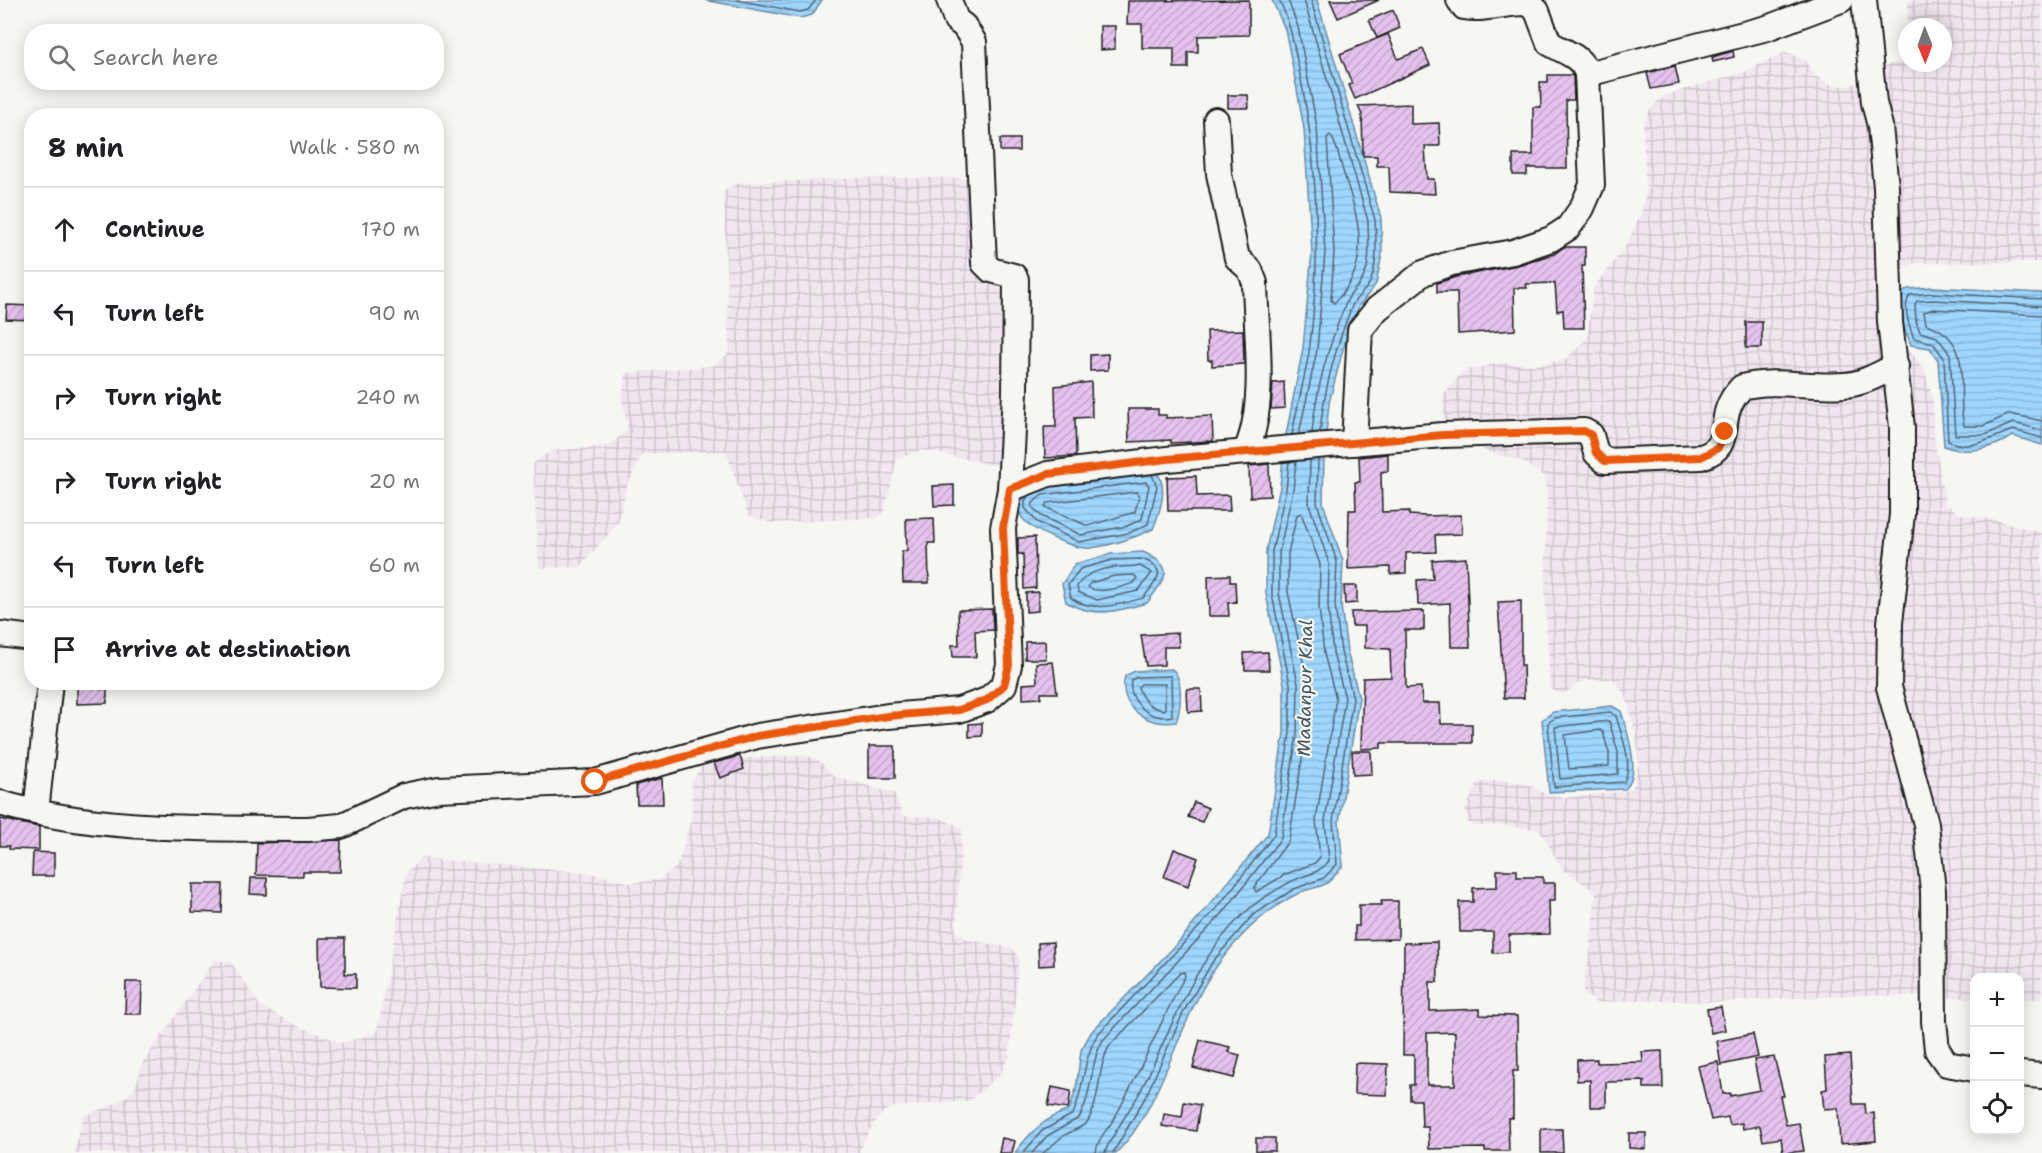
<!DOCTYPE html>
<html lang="en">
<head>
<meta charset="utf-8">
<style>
	:root { --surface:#fff; --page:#f6f6f6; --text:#202124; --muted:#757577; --line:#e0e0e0 }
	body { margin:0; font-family:"Shantell Sans",sans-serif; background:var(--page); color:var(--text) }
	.controls { position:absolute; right:18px; bottom:18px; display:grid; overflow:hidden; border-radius:12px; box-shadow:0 3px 15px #0003 }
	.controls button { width:54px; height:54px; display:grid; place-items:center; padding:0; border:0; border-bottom:2px solid var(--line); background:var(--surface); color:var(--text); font:30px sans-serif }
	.compass { position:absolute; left:1898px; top:18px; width:54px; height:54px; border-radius:50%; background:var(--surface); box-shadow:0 3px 15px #0003; rotate:179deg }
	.stop { position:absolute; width:18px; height:18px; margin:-14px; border:4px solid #ea580c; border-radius:50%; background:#fff }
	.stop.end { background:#ea580c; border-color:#fff; box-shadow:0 2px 6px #0008 }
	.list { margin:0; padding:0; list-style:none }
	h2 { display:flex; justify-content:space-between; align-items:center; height:78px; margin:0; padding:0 24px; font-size:26px }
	h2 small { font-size:20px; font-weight:400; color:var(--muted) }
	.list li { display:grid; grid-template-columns:39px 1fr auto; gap:18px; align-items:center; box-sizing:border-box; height:84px; padding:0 24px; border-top:2px solid var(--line) }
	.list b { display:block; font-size:22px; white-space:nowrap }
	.list em { font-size:20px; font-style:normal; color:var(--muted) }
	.icon { flex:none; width:33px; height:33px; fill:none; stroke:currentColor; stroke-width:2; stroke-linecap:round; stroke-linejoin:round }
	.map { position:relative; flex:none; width:2042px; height:1153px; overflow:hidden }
	.search { position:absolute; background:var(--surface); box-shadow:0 3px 15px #0003; left:24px; top:24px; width:420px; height:66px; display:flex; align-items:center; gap:15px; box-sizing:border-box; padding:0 21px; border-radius:24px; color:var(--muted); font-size:22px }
	.panel { position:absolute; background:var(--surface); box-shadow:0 3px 15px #0003; left:24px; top:108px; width:420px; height:582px; border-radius:24px }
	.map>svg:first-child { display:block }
	.industrial { fill:url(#industrial-grid) }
	.water { fill:url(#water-rules); stroke:#6a8ca4; stroke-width:1.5 }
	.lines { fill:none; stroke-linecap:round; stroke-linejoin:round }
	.shore { stroke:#506676; stroke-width:1.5 }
	.building { fill:url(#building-hatch); stroke:#1c1c1c; stroke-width:1.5; fill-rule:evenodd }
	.minor-casing { stroke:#1c1c1c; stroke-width:28 }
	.minor { stroke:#f6f6f2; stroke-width:24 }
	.route { stroke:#ea580c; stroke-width:8 }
	.labels { text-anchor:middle; stroke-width:4.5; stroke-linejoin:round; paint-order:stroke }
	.water-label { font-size:18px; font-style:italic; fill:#435460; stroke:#f6f6f2 }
</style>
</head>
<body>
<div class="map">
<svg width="2042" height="1153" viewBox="0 0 2042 1153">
	<defs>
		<pattern id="industrial-grid" width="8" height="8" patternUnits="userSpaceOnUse" patternTransform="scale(1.5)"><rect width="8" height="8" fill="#f1e6f0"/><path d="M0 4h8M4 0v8" fill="none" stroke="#cec5cd"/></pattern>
		<pattern id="water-rules" width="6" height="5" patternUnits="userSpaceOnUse" patternTransform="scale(1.5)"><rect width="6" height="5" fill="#9ed6fe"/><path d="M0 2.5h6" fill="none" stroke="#88b7d9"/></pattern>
		<pattern id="building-hatch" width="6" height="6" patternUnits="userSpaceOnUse" patternTransform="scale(1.5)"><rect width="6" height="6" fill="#e4c2ed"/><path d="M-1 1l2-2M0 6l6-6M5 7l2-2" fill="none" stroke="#c3a6cb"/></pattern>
	</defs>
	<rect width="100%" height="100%" fill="#f6f6f2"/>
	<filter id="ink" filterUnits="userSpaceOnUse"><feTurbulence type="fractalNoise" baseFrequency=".0167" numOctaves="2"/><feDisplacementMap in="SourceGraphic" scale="12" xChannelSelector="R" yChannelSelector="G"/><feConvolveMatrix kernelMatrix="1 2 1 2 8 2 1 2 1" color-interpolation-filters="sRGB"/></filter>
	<g filter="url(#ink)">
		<g class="industrial">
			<polygon points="1908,0 2042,0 2042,262 1914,263 1903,268 1899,277 1902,341 1924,369 1933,398 1933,429 1945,503 1959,514 1995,520 2042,533 2042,999 2020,999 2020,978 1974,978 1974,998 1856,995 1718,1002 1636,1000 1597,1003 1584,994 1583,985 1590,953 1596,892 1562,869 1540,830 1500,825 1476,826 1468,822 1466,809 1477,783 1502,780 1528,784 1545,794 1564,798 1625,791 1633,787 1639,764 1637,739 1626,696 1613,679 1584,680 1563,694 1550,689 1545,601 1547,494 1545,477 1522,461 1489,452 1454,435 1444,419 1443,396 1463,371 1501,363 1535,365 1565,360 1587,338 1594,287 1625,248 1642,211 1646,194 1643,126 1650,110 1658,101 1669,94 1744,72 1786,52 1806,61 1815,76 1832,85 1850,86 1882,67 1902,60 1907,40 1907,63 1943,63 1943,27 1908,27"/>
			<polygon points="863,178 968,178 971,270 985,282 1001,288 1000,466 921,450 897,459 885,510 878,518 771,523 748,515 726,451 642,454 627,486 618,523 580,567 539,568 533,464 550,451 608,446 628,430 622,398 626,373 713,366 729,353 724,190 740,183"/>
			<polygon points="804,755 817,759 834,776 894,793 903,816 938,817 962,828 956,932 969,940 1012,948 1019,958 1009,1058 999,1075 969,1101 894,1107 884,1111 870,1129 859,1153 74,1153 83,1116 119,1102 127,1096 136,1085 143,1062 215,960 231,962 260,1006 298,1026 341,1043 377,1033 406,873 421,858 590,873 629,883 658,880 677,867 692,816 692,781 706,760"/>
		</g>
		<g class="water">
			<polygon points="704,0 822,0 812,15 800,18"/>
			<path d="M1272,0H1317L1381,218L1382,254L1376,284L1359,306L1343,349L1329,403L1324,455L1323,503L1343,561L1341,605L1347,651L1359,698L1339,822L1343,866C1338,871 1333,879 1327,883C1319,888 1306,889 1297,894C1265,910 1240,935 1219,963C1178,1017 1163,1108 1116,1153H1015C1030,1132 1045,1118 1069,1110L1076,1089L1081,1050L1092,1031L1177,944L1268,834L1284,733V684L1266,594V550L1280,487L1285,440L1303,348L1312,252L1304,129L1297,89L1285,29Z"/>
			<path d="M1933,287L2042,293V445L2013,436C1992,449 1967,455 1944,446L1938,360L1930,348L1911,345L1902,322V293L1908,289Z"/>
			<path d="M1153,468C1170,483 1161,509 1153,529C1134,538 1113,545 1091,548C1076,550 1028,530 1021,516C1018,510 1019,504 1019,497L1035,482Z"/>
			<path d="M1143,552C1178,568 1165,578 1147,603C1116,611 1096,619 1066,602L1062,584L1075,564L1111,554Z"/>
			<path d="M1172,669C1184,678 1181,709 1176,722C1149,727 1117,708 1125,676L1135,671Z"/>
			<path d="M1612,706L1621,711C1627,730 1642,775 1625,789L1549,792L1542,720L1553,712Z"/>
		</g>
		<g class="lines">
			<g class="shore">
				<polyline points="737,0 800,12 808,10 816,0"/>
				<path d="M1279,0C1290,21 1293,42 1298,65C1318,157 1321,253 1310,345C1306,375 1297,405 1292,435"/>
				<polyline points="1288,0 1298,27 1317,127 1325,252 1317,350 1299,434"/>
				<path d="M1304,0L1368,221C1368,238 1372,265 1362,280C1357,288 1349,294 1346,303C1329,344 1316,388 1312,433"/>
				<path d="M1311,0L1375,220C1376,239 1378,261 1371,280C1368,290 1356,296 1352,306C1336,346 1324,389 1320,432"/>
				<path d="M1330,135C1337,143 1340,162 1344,174C1359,220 1373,265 1334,303L1331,300L1334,252L1327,138Z"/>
				<path d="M2042,299L1934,293L1910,295C1902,306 1909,326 1914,338L1933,343L1944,358L1948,441C1972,452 1992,437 2013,430L2042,438"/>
				<polyline points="2042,306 1933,300 1917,301 1915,304 1916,321 1920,332 1937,337 1950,354 1955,435 1985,435 2013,423 2042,430"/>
				<path d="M2042,315L1933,309L1924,312L1926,324C1977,340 1955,386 1964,426H1983L2010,414L2042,421"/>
				<polygon points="1146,482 1149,486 1142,519 1127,526 1081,535 1041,516 1032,507 1033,503 1042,495"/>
				<polygon points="1136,492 1139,496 1135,512 1088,526 1045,507 1047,503"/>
				<polyline points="1029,496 1025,500 1025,508 1037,522 1079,542 1129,533 1148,524 1157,486 1152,475"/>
				<polygon points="1301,513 1320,564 1319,606 1324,654 1336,699 1316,820 1320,857 1315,863 1286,874 1256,892 1254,888 1289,840 1306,734 1307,680 1288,592 1288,553 1297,515"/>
				<path d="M1142,559C1169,570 1158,579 1143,598C1119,605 1094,613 1071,598L1068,585L1080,569L1112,560Z"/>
				<path d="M1140,566L1152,573L1138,591L1097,600L1078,592L1077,586C1090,566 1118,567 1140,566Z"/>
				<path d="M1134,575L1137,578L1134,583C1121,587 1099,595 1088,587L1090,583L1114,576Z"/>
				<path d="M1171,676L1172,716C1152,722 1127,702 1131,680L1137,677Z"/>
				<path d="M1141,684H1165V710C1151,709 1142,700 1138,687Z"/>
				<path d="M1610,712L1616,716C1621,734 1634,764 1624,782L1554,787L1548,723L1555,718Z"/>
				<polygon points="1609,721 1618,752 1618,774 1560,779 1555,727"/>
				<polygon points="1600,730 1603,732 1609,753 1609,766 1569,769 1565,735"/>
				<path d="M1023,1153L1042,1131L1073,1114C1085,1087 1082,1061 1097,1035L1217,908L1274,835L1290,733V684L1272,594V551L1286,489L1289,462"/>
				<path d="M1032,1153L1047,1136L1079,1118C1093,1094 1089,1064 1103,1040L1223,913L1281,838L1297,734L1298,684L1279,593V552L1293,490L1296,461"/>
				<path d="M1043,1153L1063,1136L1086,1124C1102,1100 1096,1069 1110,1045L1180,973L1184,972L1185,976C1160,1022 1141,1071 1115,1117C1108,1130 1097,1138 1096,1153"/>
				<path d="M1105,1153C1105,1146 1133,1105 1139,1094C1172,1030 1192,960 1248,910C1259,899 1276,890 1290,882C1305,874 1318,875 1329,861L1325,821L1345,698L1333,653L1328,606L1329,563L1309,504L1310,460"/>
				<polyline points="1113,1153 1146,1096 1184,1011 1213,961 1253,915 1294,889 1324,878 1337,864 1333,821 1353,698 1341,652 1335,605 1337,562 1317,503 1318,459"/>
			</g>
		</g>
		<g class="building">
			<polygon points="1249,0 1249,35 1198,36 1198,52 1188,52 1188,68 1174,68 1174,48 1142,48 1142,24 1127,24 1128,1"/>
			<polygon points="1330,0 1379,0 1338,18"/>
			<polygon points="1393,10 1400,28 1377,38 1369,20"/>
			<polygon points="1100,26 1115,26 1115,49 1100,50"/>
			<polygon points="1388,34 1398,59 1423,49 1430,65 1355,99 1349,85 1352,84 1340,54"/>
			<polygon points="1733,51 1734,57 1713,62 1712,57"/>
			<polygon points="1675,66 1679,84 1651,89 1647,73"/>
			<polygon points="1548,75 1572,75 1573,77 1574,100 1566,100 1567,168 1527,168 1527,175 1513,175 1513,155 1533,155 1533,107 1541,107 1540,82 1548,82"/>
			<polygon points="1228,95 1248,95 1249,108 1228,108"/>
			<polygon points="1411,104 1411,124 1439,123 1440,146 1425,146 1427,179 1434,179 1435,194 1390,192 1389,166 1377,166 1377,156 1363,156 1362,115 1358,106"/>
			<rect x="1000" y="139" width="19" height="12"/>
			<polygon points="1564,247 1585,247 1585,266 1582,266 1584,328 1564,328 1563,310 1557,311 1555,283 1526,284 1527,288 1514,288 1515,330 1458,334 1457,292 1437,292 1437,283 1456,277 1518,265 1554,254"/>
			<polygon points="7,305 32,306 32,320 6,319"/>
			<rect x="1746" y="322" width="16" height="26"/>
			<polygon points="1243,330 1244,364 1212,366 1212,360 1208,360 1207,331"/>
			<polygon points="1108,354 1108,370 1090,371 1090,355"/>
			<polygon points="1091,382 1092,417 1075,418 1076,456 1045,458 1044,427 1056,427 1055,386"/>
			<polygon points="1284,382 1285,408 1271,409 1273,383"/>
			<polygon points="1128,409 1158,409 1158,415 1166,415 1166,418 1212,416 1213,441 1171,443 1171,440 1129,442"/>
			<polygon points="1388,454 1388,471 1381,472 1382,512 1409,511 1409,515 1425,516 1461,515 1462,534 1435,535 1436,552 1406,553 1406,573 1390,574 1390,567 1348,569 1349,510 1356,510 1355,482 1360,482 1359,457"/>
			<polygon points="1269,464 1270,496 1250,497 1249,466"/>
			<polygon points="1196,476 1197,496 1229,495 1230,511 1168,511 1167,477"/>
			<polygon points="954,485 954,505 934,506 933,486"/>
			<polygon points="934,518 935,543 928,543 929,583 903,583 902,551 907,551 906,519"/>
			<polygon points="1035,537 1036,588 1024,589 1023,554 1018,554 1018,538"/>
			<polygon points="1466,558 1470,647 1451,647 1450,603 1418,605 1417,580 1433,579 1432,560"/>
			<polygon points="1230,575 1230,582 1235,582 1236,602 1228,603 1229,616 1209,616 1208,576"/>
			<polygon points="1344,586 1357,586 1357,603 1345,604"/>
			<polygon points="1038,592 1038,611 1026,612 1026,593"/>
			<polygon points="1521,601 1521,665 1523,665 1524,698 1504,698 1498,602"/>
			<polygon points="992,609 993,630 975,631 976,657 953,657 952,645 959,645 958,610"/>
			<polygon points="1424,611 1424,630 1405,630 1406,688 1421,687 1422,703 1440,703 1441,724 1472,724 1472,743 1381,743 1381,748 1361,749 1363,678 1391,677 1390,649 1365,648 1365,626 1352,626 1351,612"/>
			<polygon points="1178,633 1179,647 1164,647 1164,665 1146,666 1141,635"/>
			<polygon points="1045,641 1046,659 1025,659 1025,642"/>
			<polygon points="1268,652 1269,670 1245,670 1244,653"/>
			<polygon points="1053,662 1057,693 1041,693 1041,698 1023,699 1023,684 1037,683 1036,663"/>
			<polygon points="77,682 99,682 100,689 107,689 107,703 77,704"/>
			<polygon points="1187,689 1201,689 1202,711 1188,712"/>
			<polygon points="982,723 982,736 969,737 969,724"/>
			<rect x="869" y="746" width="26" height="32"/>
			<polygon points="1352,751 1371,751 1372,774 1353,775"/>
			<polygon points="740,756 744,769 720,778 714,763"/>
			<polygon points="662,778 663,804 637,804 636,785"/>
			<polygon points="1194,802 1208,808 1202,822 1188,817"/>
			<polygon points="0,819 39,827 39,850 9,849 9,846 0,846"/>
			<polygon points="341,840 340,872 303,872 303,876 256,875 257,843"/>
			<polygon points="1174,849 1198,858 1188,886 1164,877"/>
			<polygon points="33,852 54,853 54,876 32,876"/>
			<polygon points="1497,870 1517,870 1517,877 1543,877 1543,883 1555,883 1555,901 1549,901 1550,934 1509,935 1509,952 1493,953 1493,932 1460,932 1459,902 1473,902 1473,888 1497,887"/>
			<polygon points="251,878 267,878 267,895 250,894"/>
			<polygon points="192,884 223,884 222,913 192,912"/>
			<polygon points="1381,901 1398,901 1398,939 1355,940 1355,926 1359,926 1359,905 1382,905"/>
			<polygon points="319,938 345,938 345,974 356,974 356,988 320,987"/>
			<polygon points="1053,942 1054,965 1039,966 1038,943"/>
			<path d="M1437,942L1438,982H1430V1011L1480,1009V1015L1517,1016L1518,1071H1513V1118H1508L1509,1151H1485V1148L1429,1149L1428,1127H1422L1421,1100H1410V1085H1414V1055H1403L1404,943ZM1455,1032V1085H1427V1033Z"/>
			<polygon points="126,982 142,982 141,1014 125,1014"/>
			<polygon points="1721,1007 1725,1030 1711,1033 1707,1009"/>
			<polygon points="1753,1034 1758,1057 1721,1065 1717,1041"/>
			<polygon points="1200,1040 1230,1047 1228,1052 1240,1055 1234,1078 1193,1068"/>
			<polygon points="1662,1051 1663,1088 1644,1088 1644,1081 1606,1082 1606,1107 1590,1107 1590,1080 1577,1081 1577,1060 1597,1059 1597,1063 1643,1062 1642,1052"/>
			<polygon points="1850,1055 1853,1104 1865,1104 1866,1114 1874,1113 1876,1141 1840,1144 1838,1108 1824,1109 1822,1090 1827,1089 1825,1057"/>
			<polygon points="1774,1057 1784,1096 1780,1096 1786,1125 1799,1123 1804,1151 1783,1153 1781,1138 1763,1141 1760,1126 1743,1129 1742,1123 1730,1125 1728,1117 1711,1120 1698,1066 1718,1062 1723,1094 1730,1093 1730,1096 1760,1090 1754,1060"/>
			<polygon points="1355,1063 1388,1064 1387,1095 1354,1094"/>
			<polygon points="1052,1087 1071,1091 1068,1109 1048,1106"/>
			<polygon points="1184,1102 1200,1105 1196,1131 1162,1126 1164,1114 1182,1117"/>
			<polygon points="1541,1129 1562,1129 1563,1153 1541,1153"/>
			<polygon points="1629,1133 1646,1133 1646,1149 1629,1148"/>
			<polygon points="1002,1138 1015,1141 1012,1153 999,1153"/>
			<rect x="1256" y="1138" width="19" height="13"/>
		</g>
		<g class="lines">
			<g class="minor-casing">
				<g id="minor">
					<path d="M949,0L956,20L964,26L974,42L984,263L991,270L1014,276L1016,279L1015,392L1010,489L1048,474L1167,459L1443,435L1584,431L1591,435L1596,453L1605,461L1701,457C1727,449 1722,434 1727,412C1730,401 1735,395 1742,387C1775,378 1810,388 1844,385C1863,384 1879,374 1896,366"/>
					<path d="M1459,0L1464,7C1486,11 1507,2 1529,3L1537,11L1549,43C1564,52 1582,56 1587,74L1767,28L1841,0"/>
					<polyline points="1864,0 1874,103 1880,126 1886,187 1890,322 1902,427 1902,514 1890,623 1889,687 1926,824 1933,891 1934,1021 1937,1050 1947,1064 1974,1069"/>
					<path d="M1216,120L1219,174L1237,258L1250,270L1255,283C1256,334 1267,404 1246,451"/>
					<polyline points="1354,443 1360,330 1377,309 1423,273 1452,263 1513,252 1551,239 1568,228 1582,208 1592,185 1587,74"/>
					<polyline points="0,634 32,638"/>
					<path d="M0,803C98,832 207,828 308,829L341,826L404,796L439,789L595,782L757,736L888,716L959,710L987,700L1004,685L1009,665L1003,528L1010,489"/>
					<polyline points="36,812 50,682"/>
					<polyline points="2020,1074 2042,1076"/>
				</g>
			</g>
			<use href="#minor" class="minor"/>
		</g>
	</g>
	<g class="lines" filter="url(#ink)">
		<polyline class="route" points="595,782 757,736 888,716 959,710 987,700 1004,685 1009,665 1003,528 1010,489 1048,474 1167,459 1443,435 1584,431 1591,435 1596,453 1605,461 1701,457 1718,448 1725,432"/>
	</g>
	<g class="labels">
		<g class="water-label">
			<text transform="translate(1305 688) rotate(-89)" y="6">Madanpur Khal</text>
		</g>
	</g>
</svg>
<div class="controls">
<button>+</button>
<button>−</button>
<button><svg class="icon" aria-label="locate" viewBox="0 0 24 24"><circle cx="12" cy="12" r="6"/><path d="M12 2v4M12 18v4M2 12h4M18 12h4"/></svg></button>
</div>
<svg class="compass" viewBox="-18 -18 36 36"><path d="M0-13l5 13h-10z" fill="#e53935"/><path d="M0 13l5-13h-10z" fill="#757577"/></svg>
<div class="stop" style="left:595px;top:782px"></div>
<div class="stop end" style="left:1725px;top:432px"></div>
<div class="search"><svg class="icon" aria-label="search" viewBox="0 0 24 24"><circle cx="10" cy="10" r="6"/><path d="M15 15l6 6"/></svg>Search here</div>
<section class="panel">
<h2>8 min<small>Walk · 580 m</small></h2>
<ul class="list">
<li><svg class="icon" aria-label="ahead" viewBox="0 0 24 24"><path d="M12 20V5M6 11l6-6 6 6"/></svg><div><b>Continue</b></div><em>170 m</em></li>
<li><svg class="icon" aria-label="left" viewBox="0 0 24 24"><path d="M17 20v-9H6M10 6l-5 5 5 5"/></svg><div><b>Turn left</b></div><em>90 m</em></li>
<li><svg class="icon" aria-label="right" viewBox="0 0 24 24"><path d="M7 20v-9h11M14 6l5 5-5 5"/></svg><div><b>Turn right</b></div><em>240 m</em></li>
<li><svg class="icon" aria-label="right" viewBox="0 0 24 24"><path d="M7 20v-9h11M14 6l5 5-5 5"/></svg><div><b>Turn right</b></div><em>20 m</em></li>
<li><svg class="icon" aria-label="left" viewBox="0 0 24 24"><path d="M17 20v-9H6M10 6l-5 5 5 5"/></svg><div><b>Turn left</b></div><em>60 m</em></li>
<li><svg class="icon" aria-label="arrive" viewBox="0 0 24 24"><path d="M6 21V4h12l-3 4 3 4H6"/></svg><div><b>Arrive at destination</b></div></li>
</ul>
</section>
</div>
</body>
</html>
